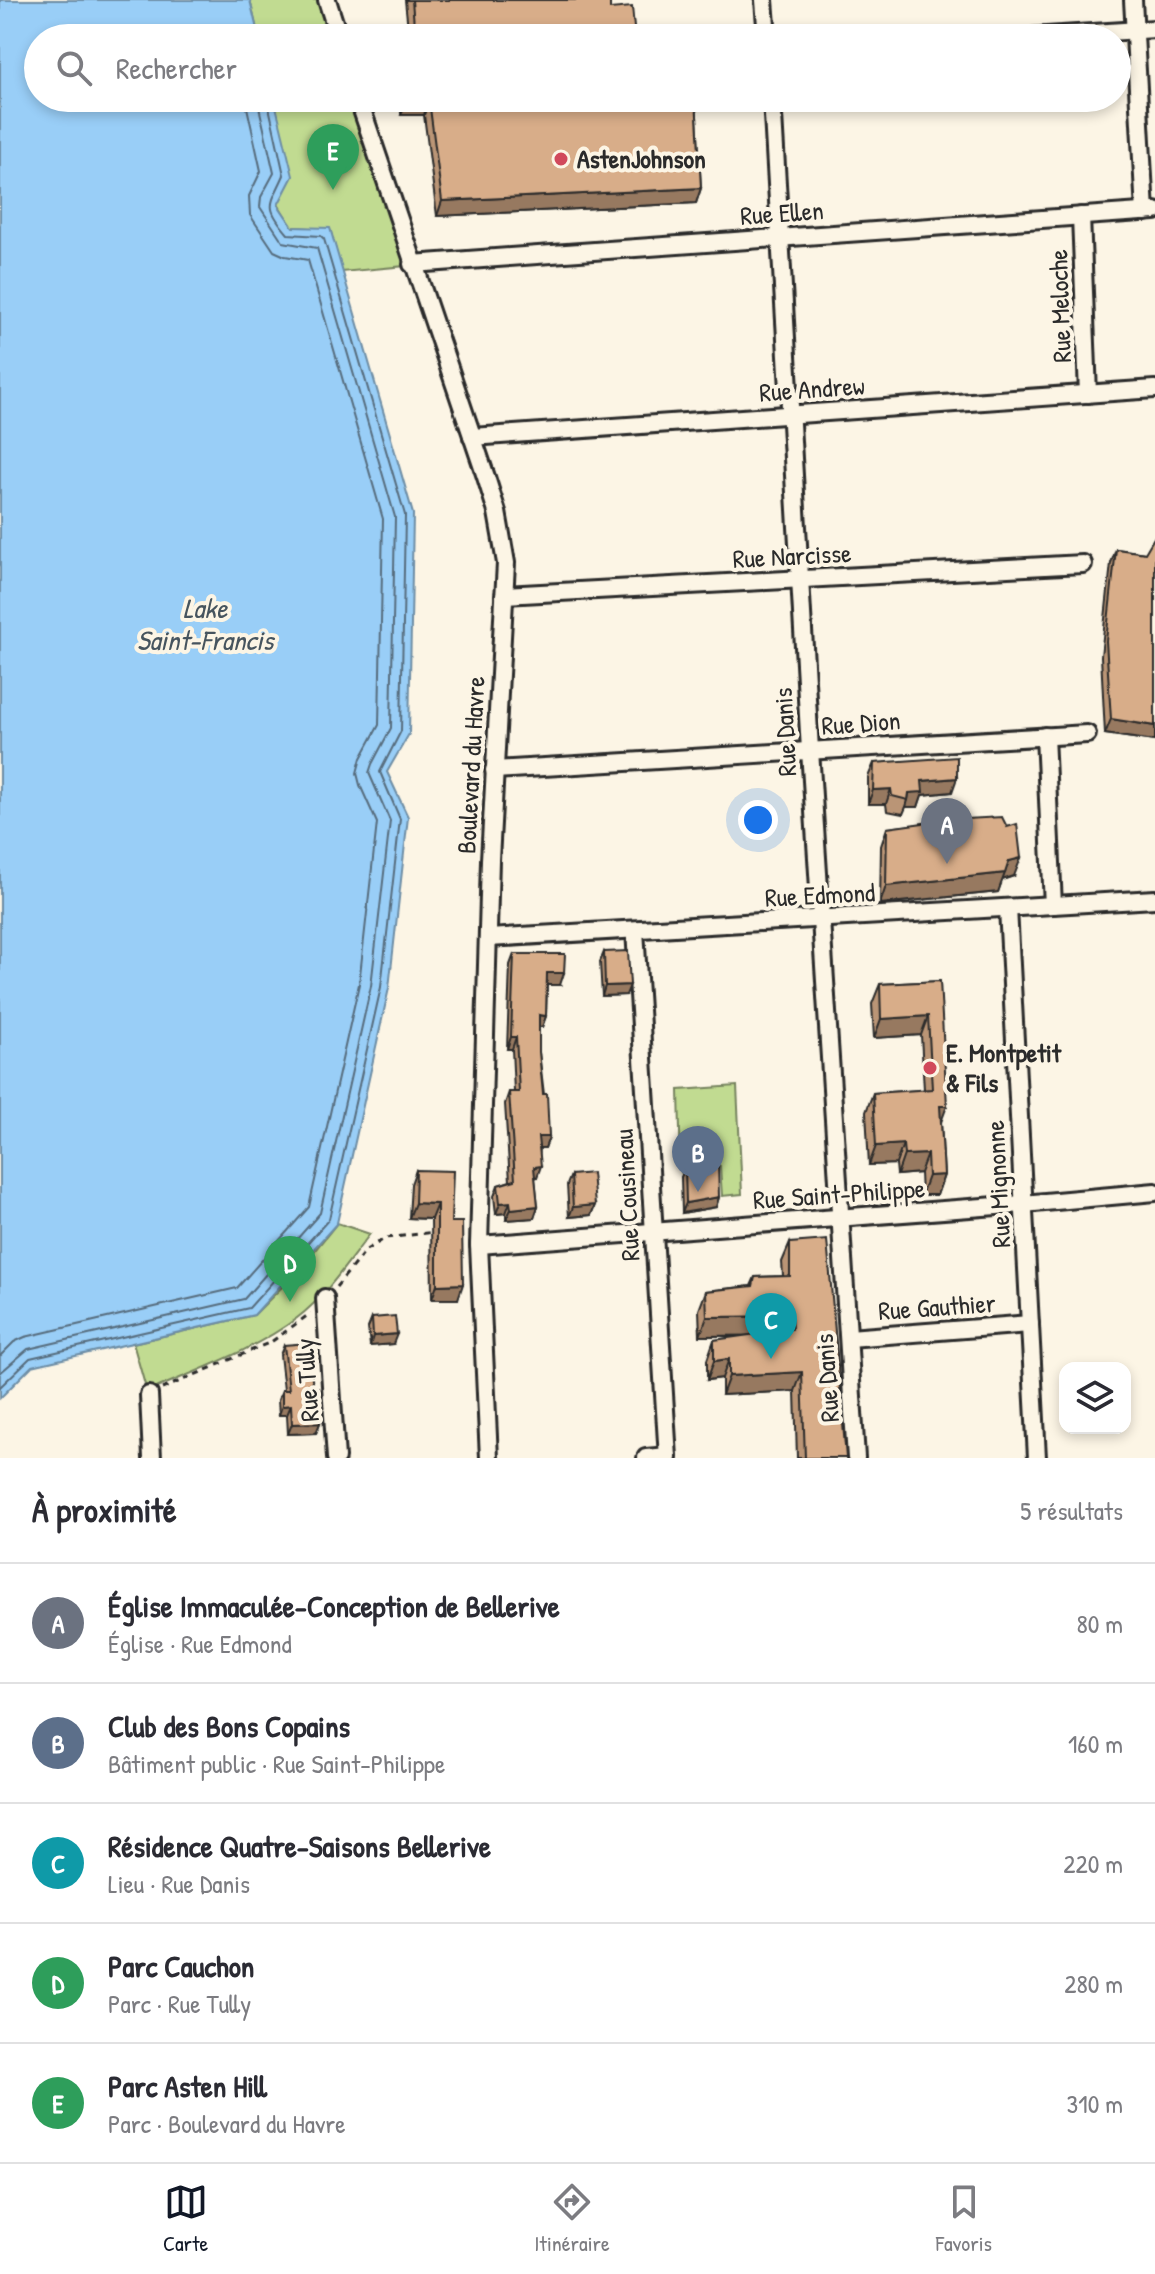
<!DOCTYPE html>
<html lang="fr">
<head>
<meta charset="utf-8">
<style>
	:root { --surface:#fff; --page:#f7f7f7; --text:#2b2b33; --muted:#7c7c81; --line:#e1e1e2; --accent:#111827 }
	body { margin:0; font-family:"Patrick Hand",sans-serif; background:var(--page); color:var(--text) }
	.controls { position:absolute; right:24px; bottom:24px; display:grid; overflow:hidden; border-radius:16px; box-shadow:0 4px 12px #0003 }
	.controls button { width:72px; height:72px; display:grid; place-items:center; padding:0; border:0; border-bottom:2px solid var(--line); background:var(--surface); color:var(--text); font:40px sans-serif }
	.you { position:absolute; left:758px; top:820px; width:28px; height:28px; margin:-20px; border:6px solid #fff; border-radius:50%; background:#1a73e8; box-shadow:0 0 0 12px #1a73e833 }
	.badge { display:grid; place-items:center; width:52px; height:52px; border-radius:50%; background:var(--accent); color:#fff; font-size:26px; font-weight:700 }
	.pin { position:absolute; translate:-50% -66px; filter:drop-shadow(0 2px 4px #0008) }
	.pin::after { content:''; position:absolute; top:42px; width:28px; height:24px; background:inherit; clip-path:polygon(0 0,100% 0,50% 100%) }
	.list { margin:0; padding:0; list-style:none }
	h2 { display:flex; justify-content:space-between; align-items:center; height:104px; margin:0; padding:0 32px; font-size:34px }
	h2 small { font-size:26px; font-weight:400; color:var(--muted) }
	.list li { display:grid; grid-template-columns:52px 1fr auto; gap:24px; align-items:center; box-sizing:border-box; height:120px; padding:0 32px; border-top:2px solid var(--line) }
	.list b { display:block; font-size:30px; white-space:nowrap }
	.list p { margin:0; font-size:26px; white-space:nowrap; color:var(--muted) }
	.list em { font-size:26px; font-style:normal; color:var(--muted) }
	.icon { flex:none; width:44px; height:44px; fill:none; stroke:currentColor; stroke-width:2; stroke-linecap:round; stroke-linejoin:round }
	.map { position:relative; flex:none; width:1155px; height:1458px; overflow:hidden }
	.search { position:absolute; background:var(--surface); box-shadow:0 4px 12px #0003; left:24px; right:24px; top:24px; height:88px; display:flex; align-items:center; gap:20px; box-sizing:border-box; padding:0 28px; border-radius:44px; color:var(--muted); font-size:30px }
	.sheet { height:704px; background:var(--surface) }
	nav { display:flex; justify-content:space-around; align-items:center; box-sizing:border-box; height:112px; border-top:2px solid var(--line); background:var(--surface); font-size:22px; color:var(--muted) }
	nav a { display:grid; justify-items:center; gap:4px }
	nav .on { color:var(--accent) }
	.map>svg:first-child { display:block }
	.green { fill:#c1db91; stroke:#76835e; stroke-width:2 }
	.water { fill:#99cef7; stroke:#6d8da5; stroke-width:2 }
	.lines { fill:none; stroke-linecap:round; stroke-linejoin:round }
	.shore { stroke:#576c7d; stroke-width:2 }
	.minor-casing { stroke:#2b2b2b; stroke-width:22 }
	.path { stroke:#2b2b2b; stroke-width:3; stroke-dasharray:6 6; stroke-linecap:butt }
	.minor { stroke:#fcf5e5; stroke-width:16 }
	.wall { fill:#ba9576; stroke:#2b2b2b; stroke-width:2 }
	.shaded-wall { fill:#977960; stroke:#2b2b2b; stroke-width:2 }
	.building { fill:#d8ad89; stroke:#2b2b2b; stroke-width:2 }
	.poi-dot { fill:#d1495b; stroke:#fcf5e5; stroke-width:3 }
	.labels { text-anchor:middle; stroke-width:8; stroke-linejoin:round; paint-order:stroke }
	.poi-label { font-size:26px; font-weight:bold; fill:#2b2b2b; stroke:#fcf5e5; text-anchor:start }
	.street-label { font-size:26px; fill:#2b2b2b; stroke:#fcf5e5 }
	.water-label { font-size:28px; font-style:italic; fill:#46545e; stroke:#fcf5e5 }
</style>
</head>
<body>
<div class="map">
<svg width="1155" height="1458" viewBox="0 0 1155 1458">
	<rect width="100%" height="100%" fill="#fcf5e5"/>
	<filter id="ink" filterUnits="userSpaceOnUse"><feTurbulence type="fractalNoise" baseFrequency=".0125" numOctaves="2"/><feDisplacementMap in="SourceGraphic" scale="16" xChannelSelector="R" yChannelSelector="G"/><feConvolveMatrix kernelMatrix="1 2 1 2 8 2 1 2 1" color-interpolation-filters="sRGB"/></filter>
	<g filter="url(#ink)">
		<g class="green">
			<polygon points="250,0 318,0 331,38 259,38"/>
			<polygon points="274,98 350,98 405,266 342,272 330,229 292,227 278,204"/>
			<polygon points="737,1086 742,1194 722,1196 720,1166 681,1172 679,1090"/>
			<path d="M337,1223L370,1234C347,1263 326,1296 297,1318C253,1351 197,1370 147,1392L133,1343L254,1315L299,1270Z"/>
		</g>
		<polygon class="water" points="0,0 250,0 259,38 38,38 38,98 274,98 293,176 278,205 293,227 330,228 413,514 409,734 387,772 408,817 389,988 337,1223 254,1315 32,1366 0,1398"/>
		<g class="lines">
			<g class="shore">
				<polyline points="0,1356 14,1342 25,1337 237,1288 309,1207 359,984 377,823 360,785 357,773 361,758 379,725 383,519 308,260 285,256 274,251 250,215 249,196 261,171 245,98"/>
				<polyline points="0,1373 28,1349 244,1299 320,1213 371,986 390,821 369,773 372,764 391,728 395,517 317,248 283,242 260,207 261,197 274,173 257,98"/>
				<path d="M0,1387L30,1358L249,1308L329,1219L381,987L400,819L380,772L401,731L405,515L324,239L321,236L288,234C263,205 271,205 284,175L267,98"/>
			</g>
			<g class="minor-casing">
				<g id="minor">
					<polyline points="327,0 339,38"/>
					<polyline points="764,0 767,38"/>
					<polyline points="1133,0 1145,212"/>
					<polyline points="1015,38 1155,29"/>
					<polyline points="358,98 486,477 497,512 506,563 490,860 479,1245 489,1458"/>
					<polyline points="772,98 810,750 856,1458"/>
					<polyline points="1081,216 1088,394"/>
					<polyline points="412,264 1155,211"/>
					<polyline points="472,437 1155,389"/>
					<polyline points="504,595 1083,564"/>
					<polyline points="1045,736 1053,905"/>
					<polyline points="494,770 1087,734"/>
					<polyline points="1008,908 1037,1458"/>
					<polyline points="635,930 668,1458"/>
					<polyline points="488,938 1155,899"/>
					<polyline points="479,1245 1023,1204 1155,1192"/>
					<polyline points="325,1298 336,1458"/>
					<polyline points="849,1338 1030,1324"/>
					<polyline points="149,1395 152,1458"/>
					<polyline points="646,1458 668,1456"/>
				</g>
			</g>
			<g class="path">
				<polyline points="336,1287 366,1250 386,1238 435,1232"/>
				<polyline points="162,1389 271,1342 311,1313"/>
			</g>
			<use href="#minor" class="minor"/>
		</g>
		<g class="wall">
			<polygon points="405,0 610,0 610,9 635,38 409,38"/>
			<polygon points="401,98 696,98 701,188 696,203 437,216 424,115 401,115"/>
			<polygon points="1116,549 1145,553 1155,741 1105,734 1101,656 1111,563"/>
			<polygon points="874,763 952,792 922,795 918,807 906,807 903,814 887,811 886,804 868,804 868,777"/>
			<polygon points="966,819 1014,876 1002,880 998,892 880,904 881,846 887,828"/>
			<polygon points="604,952 626,995 602,996 600,962"/>
			<polygon points="514,954 560,985 547,985 546,1016 542,1027 539,1027 539,1052 549,1137 545,1148 540,1148 537,1177 535,1178 538,1206 534,1218 506,1220 506,1213 496,1214 494,1196 498,1185 510,1181 505,1104 509,1092 514,1092 512,1049 507,1049 510,965"/>
			<polygon points="940,981 941,1121 944,1175 937,1195 921,1195 920,1173 897,1175 896,1164 869,1165 866,1112 873,1093 924,1090 921,1035 874,1038 872,1004 880,984"/>
			<polygon points="685,1168 719,1197 716,1207 682,1213 681,1177"/>
			<polygon points="416,1170 451,1222 458,1299 432,1299 431,1219 409,1218 411,1184"/>
			<polygon points="571,1175 595,1205 591,1215 569,1217 567,1185"/>
			<polygon points="790,1243 846,1458 797,1458 795,1391 722,1395 722,1378 707,1380 707,1360 714,1340 743,1336 700,1336 699,1310 706,1291 751,1286 755,1277 783,1276 782,1262"/>
			<polygon points="372,1318 393,1344 370,1346 368,1328"/>
			<polygon points="284,1345 313,1388 320,1423 316,1433 288,1434 287,1415 279,1415 278,1400 282,1390 284,1390 280,1355"/>
		</g>
		<g class="shaded-wall">
			<polygon points="429,100 424,115 401,115 407,101"/>
			<polygon points="701,188 696,203 437,216 442,201"/>
			<polygon points="1111,719 1155,726 1155,741 1105,734"/>
			<polygon points="957,778 952,792 922,795 918,807 906,807 908,800 909,793 922,781"/>
			<polygon points="891,789 886,804 868,804 873,790"/>
			<polygon points="1021,858 1014,876 1002,880 1009,861"/>
			<polygon points="1005,873 998,892 880,904 886,886"/>
			<polygon points="547,973 564,973 560,985 543,985"/>
			<polygon points="630,985 626,995 602,996 605,986"/>
			<polygon points="539,1015 546,1016 542,1027 535,1026"/>
			<polygon points="928,1016 921,1035 874,1038 881,1019"/>
			<polygon points="511,1037 516,1037 512,1049 507,1049"/>
			<polygon points="940,1106 947,1106 940,1125"/>
			<polygon points="538,1137 549,1137 545,1148 534,1148"/>
			<polygon points="903,1144 896,1164 869,1165 876,1146"/>
			<polygon points="927,1154 920,1173 897,1175 904,1155"/>
			<polygon points="541,1166 537,1177 530,1178 534,1167"/>
			<polygon points="944,1175 937,1195 921,1195 928,1176"/>
			<polygon points="719,1197 716,1207 682,1213 686,1203"/>
			<polygon points="510,1202 506,1213 496,1214 500,1203"/>
			<polygon points="415,1203 437,1204 431,1219 409,1218"/>
			<polygon points="595,1205 591,1215 569,1217 573,1207"/>
			<polygon points="538,1206 534,1218 506,1220 511,1209"/>
			<polygon points="463,1284 458,1299 432,1299 437,1285"/>
			<polygon points="791,1316 784,1335 700,1336 707,1317"/>
			<polygon points="397,1334 393,1344 370,1346 373,1336"/>
			<polygon points="729,1359 722,1378 707,1380 714,1361"/>
			<polygon points="802,1372 795,1391 722,1395 729,1376"/>
			<polygon points="291,1405 287,1415 279,1415 282,1406"/>
			<polygon points="320,1423 316,1433 288,1434 292,1424"/>
		</g>
		<g class="building">
			<polygon points="412,0 610,0 610,9 632,7 635,38 415,38"/>
			<polygon points="407,98 696,98 701,188 442,201 429,100 407,101"/>
			<polygon points="1155,536 1155,726 1111,719 1106,641 1116,549 1145,553"/>
			<polygon points="957,757 957,778 922,781 923,792 909,793 908,800 892,796 891,789 873,790 874,763"/>
			<polygon points="956,808 964,814 966,819 1002,817 1007,827 1017,824 1021,858 1009,861 1005,873 886,886 887,828 951,819"/>
			<polygon points="628,951 630,985 605,986 604,952"/>
			<polygon points="514,954 565,954 564,973 547,973 546,1016 539,1015 539,1052 543,1094 547,1094 549,1137 538,1137 541,1166 534,1167 538,1206 511,1209 510,1202 500,1203 498,1185 515,1180 509,1092 519,1092 516,1037 511,1037"/>
			<polygon points="940,981 947,1106 940,1106 944,1175 928,1176 927,1154 904,1155 903,1144 876,1146 873,1093 932,1089 928,1016 881,1019 880,984"/>
			<polygon points="718,1164 719,1197 686,1203 685,1168"/>
			<polygon points="416,1170 453,1171 451,1222 462,1222 463,1284 437,1285 437,1204 415,1203"/>
			<polygon points="592,1173 595,1205 573,1207 571,1175"/>
			<polygon points="827,1240 846,1458 805,1458 802,1372 729,1376 729,1359 714,1361 714,1340 792,1329 791,1316 707,1317 706,1291 753,1286 755,1277 790,1276 790,1243"/>
			<polygon points="395,1316 397,1334 373,1336 372,1318"/>
			<polygon points="308,1343 313,1388 318,1388 320,1423 292,1424 291,1405 282,1406 282,1390 289,1390 284,1345"/>
		</g>
	</g>
	<g class="poi-dot">
		<circle cx="561" cy="159" r="8"/>
		<circle cx="930" cy="1068" r="8"/>
	</g>
	<g class="labels">
		<g class="poi-label">
			<text x="577" y="168">AstenJohnson</text>
			<text x="946" y="1062">E. Montpetit<tspan x="946" dy="30">&amp; Fils</tspan></text>
		</g>
		<g class="street-label">
			<text transform="translate(782 213) rotate(-4)" y="9">Rue Ellen</text>
			<text transform="translate(1060 306) rotate(-92)" y="9">Rue Meloche</text>
			<text transform="translate(812 389) rotate(-4)" y="9">Rue Andrew</text>
			<text transform="translate(792 556) rotate(-3)" y="9">Rue Narcisse</text>
			<text transform="translate(861 723) rotate(-4)" y="9">Rue Dion</text>
			<text transform="translate(785 732) rotate(-93)" y="9">Rue Danis</text>
			<text transform="translate(471 765) rotate(-87)" y="9">Boulevard du Havre</text>
			<text transform="translate(820 895) rotate(-3)" y="9">Rue Edmond</text>
			<text transform="translate(998 1184) rotate(-93)" y="9">Rue Mignonne</text>
			<text transform="translate(839 1194) rotate(-4)" y="9">Rue Saint-Philippe</text>
			<text transform="translate(627 1195) rotate(-93)" y="9">Rue Cousineau</text>
			<text transform="translate(937 1307) rotate(-4)" y="9">Rue Gauthier</text>
			<text transform="translate(827 1378) rotate(-94)" y="9">Rue Danis</text>
			<text transform="translate(307 1380) rotate(-94)" y="9">Rue Tully</text>
		</g>
		<g class="water-label">
			<text x="205" y="618">Lake<tspan x="205" dy="32">Saint-Francis</tspan></text>
		</g>
	</g>
</svg>
<div class="controls">
<button><svg class="icon" aria-label="layers" viewBox="0 0 24 24"><path d="M12 4l9 5-9 5-9-5zM3 14l9 5 9-5"/></svg></button>
</div>
<div class="you"></div>
<div class="pin badge" style="left:947px;top:864px;background:#6b7280">A</div>
<div class="pin badge" style="left:698px;top:1192px;background:#5c6f8a">B</div>
<div class="pin badge" style="left:771px;top:1359px;background:#0f9aa8">C</div>
<div class="pin badge" style="left:290px;top:1302px;background:#2e9e5b">D</div>
<div class="pin badge" style="left:333px;top:190px;background:#2e9e5b">E</div>
<div class="search"><svg class="icon" aria-label="search" viewBox="0 0 24 24"><circle cx="10" cy="10" r="6"/><path d="M15 15l6 6"/></svg>Rechercher</div>
</div>
<section class="sheet">
<h2>À proximité<small>5 résultats</small></h2>
<ul class="list">
<li><span class="badge" style="background:#6b7280">A</span><div><b>Église Immaculée-Conception de Bellerive</b><p>Église · Rue Edmond</p></div><em>80 m</em></li>
<li><span class="badge" style="background:#5c6f8a">B</span><div><b>Club des Bons Copains</b><p>Bâtiment public · Rue Saint-Philippe</p></div><em>160 m</em></li>
<li><span class="badge" style="background:#0f9aa8">C</span><div><b>Résidence Quatre-Saisons Bellerive</b><p>Lieu · Rue Danis</p></div><em>220 m</em></li>
<li><span class="badge" style="background:#2e9e5b">D</span><div><b>Parc Cauchon</b><p>Parc · Rue Tully</p></div><em>280 m</em></li>
<li><span class="badge" style="background:#2e9e5b">E</span><div><b>Parc Asten Hill</b><p>Parc · Boulevard du Havre</p></div><em>310 m</em></li>
</ul>
</section>
<nav>
<a class="on"><svg class="icon" aria-label="map" viewBox="0 0 24 24"><path d="M3 6l6-2 6 2 6-2v14l-6 2-6-2-6 2zM9 4v14M15 6v14"/></svg>Carte</a>
<a><svg class="icon" aria-label="directions" viewBox="0 0 24 24"><path d="M12 3l9 9-9 9-9-9zM9 14v-3h6M13 9l2 2-2 2"/></svg>Itinéraire</a>
<a><svg class="icon" aria-label="saved" viewBox="0 0 24 24"><path d="M7 4h10v16l-5-4-5 4z"/></svg>Favoris</a>
</nav>
</body>
</html>
